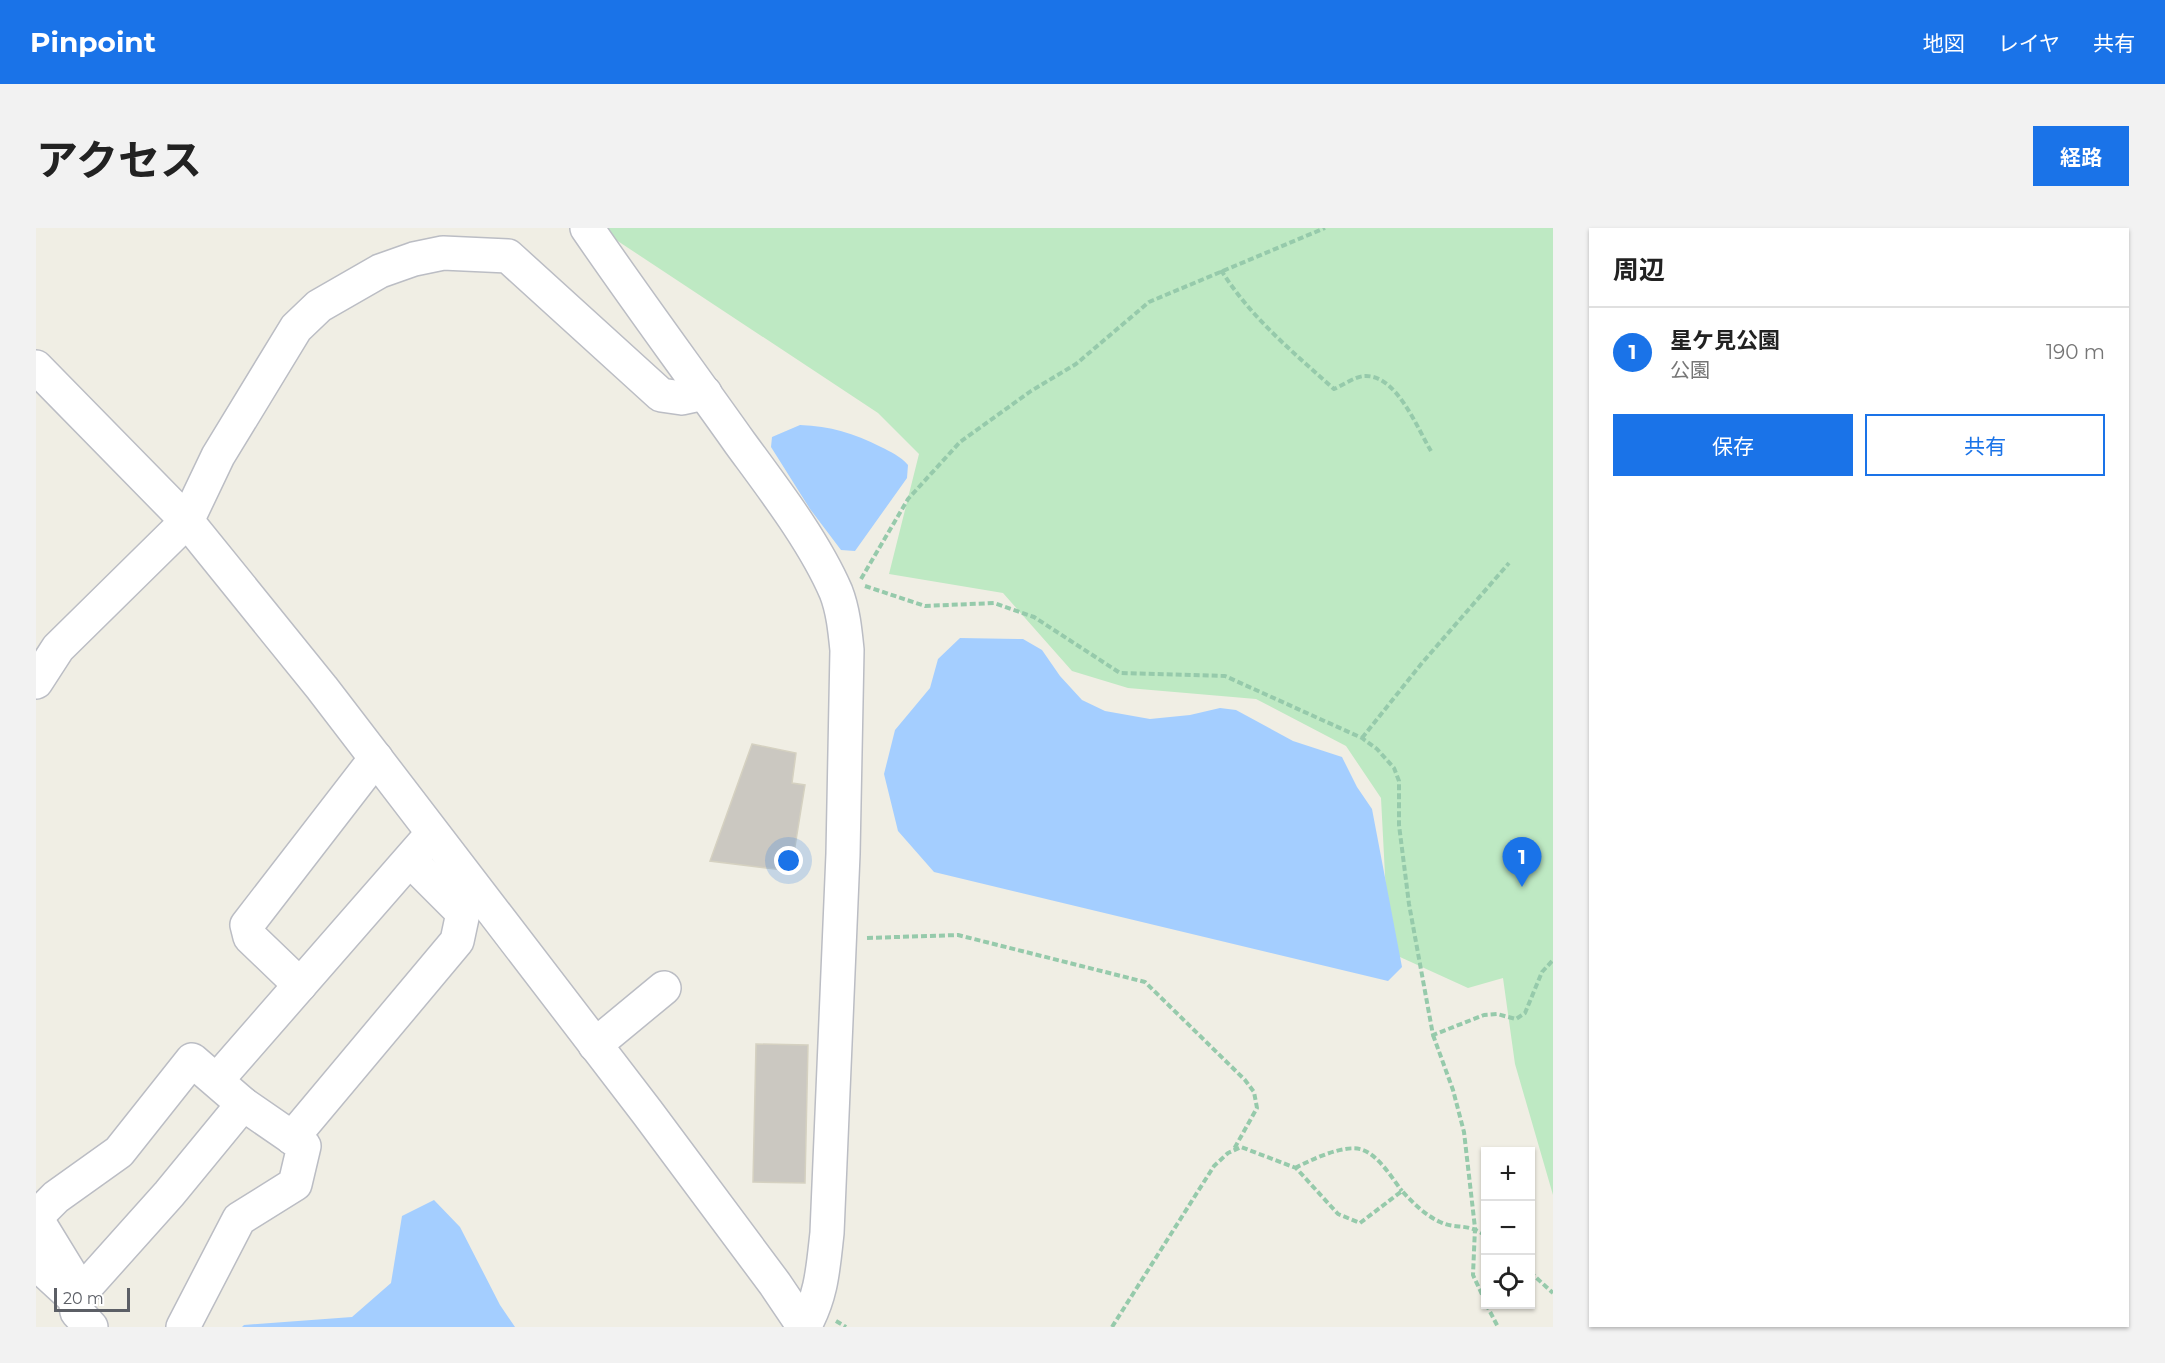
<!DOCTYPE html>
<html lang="ja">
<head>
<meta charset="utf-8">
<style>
	:root { --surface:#fff; --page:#f2f2f2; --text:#222; --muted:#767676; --line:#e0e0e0; --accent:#1a73e8 }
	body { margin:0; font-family:Montserrat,"Noto Sans JP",sans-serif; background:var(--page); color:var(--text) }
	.controls { position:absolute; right:18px; bottom:18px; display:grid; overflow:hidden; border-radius:0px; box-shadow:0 2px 4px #0004 }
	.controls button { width:54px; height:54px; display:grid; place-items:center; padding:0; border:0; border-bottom:2px solid var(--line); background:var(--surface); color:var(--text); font:30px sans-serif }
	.scale { position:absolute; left:18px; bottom:15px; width:76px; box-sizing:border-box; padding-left:6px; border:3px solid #5c5f66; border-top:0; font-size:16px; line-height:21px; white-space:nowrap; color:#5c5f66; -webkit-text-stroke:4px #fff; paint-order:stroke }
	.you { position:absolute; left:753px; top:633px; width:21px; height:21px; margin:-15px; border:4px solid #fff; border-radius:50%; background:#1a73e8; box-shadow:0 0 0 9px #1a73e833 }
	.badge { display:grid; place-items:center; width:39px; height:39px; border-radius:50%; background:var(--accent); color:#fff; font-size:20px; font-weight:700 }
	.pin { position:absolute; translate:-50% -50px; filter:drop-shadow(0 2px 3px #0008) }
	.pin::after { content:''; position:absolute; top:32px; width:21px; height:18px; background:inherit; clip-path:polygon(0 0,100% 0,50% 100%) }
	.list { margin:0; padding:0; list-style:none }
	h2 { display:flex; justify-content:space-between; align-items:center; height:78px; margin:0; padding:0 24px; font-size:26px }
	h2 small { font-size:20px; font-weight:400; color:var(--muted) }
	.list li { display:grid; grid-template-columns:39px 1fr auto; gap:18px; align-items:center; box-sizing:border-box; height:90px; padding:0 24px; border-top:2px solid var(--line) }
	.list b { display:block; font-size:22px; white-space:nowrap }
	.list p { margin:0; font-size:20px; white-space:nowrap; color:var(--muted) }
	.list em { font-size:20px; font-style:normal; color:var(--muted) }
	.actions { display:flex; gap:12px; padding:18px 24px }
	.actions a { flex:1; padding:14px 0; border:2px solid var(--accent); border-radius:0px; text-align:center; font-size:21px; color:var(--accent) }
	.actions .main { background:var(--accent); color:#fff }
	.icon { flex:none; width:33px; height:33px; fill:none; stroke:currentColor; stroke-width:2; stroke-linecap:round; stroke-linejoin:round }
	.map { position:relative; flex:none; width:1517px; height:1099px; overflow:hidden; border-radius:0px }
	header { display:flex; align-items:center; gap:36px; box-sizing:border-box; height:84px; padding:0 30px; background:var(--accent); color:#fff }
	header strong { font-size:28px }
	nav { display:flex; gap:33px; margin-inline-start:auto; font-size:21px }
	.intro { display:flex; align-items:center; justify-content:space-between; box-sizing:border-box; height:144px; padding:0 36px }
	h1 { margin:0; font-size:42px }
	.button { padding:15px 27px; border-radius:0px; background:var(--accent); color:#fff; font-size:21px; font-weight:700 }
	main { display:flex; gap:36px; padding:0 36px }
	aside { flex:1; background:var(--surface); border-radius:0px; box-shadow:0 2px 4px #0004 }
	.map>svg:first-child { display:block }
	.green { fill:#bee9c3 }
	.water { fill:#a4ceff }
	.building { fill:#cbc8c1; stroke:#d5d1c1; stroke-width:1.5 }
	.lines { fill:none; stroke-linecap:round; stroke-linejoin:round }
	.minor-casing { stroke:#bbbdc4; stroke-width:36 }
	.path { stroke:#96caab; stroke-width:4; stroke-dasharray:6 3; stroke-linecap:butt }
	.minor { stroke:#fff; stroke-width:33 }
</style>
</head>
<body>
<header>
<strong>Pinpoint</strong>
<nav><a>地図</a><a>レイヤ</a><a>共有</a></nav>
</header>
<div class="intro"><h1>アクセス</h1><a class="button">経路</a></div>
<main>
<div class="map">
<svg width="1517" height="1099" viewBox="0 0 1517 1099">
	<rect width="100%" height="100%" fill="#f0eee4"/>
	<polygon class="green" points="562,0 1517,0 1517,967 1479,836 1467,750 1432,760 1353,724 1345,570 1310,518 1220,471 1092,460 1036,443 967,365 853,346 883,226 842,185"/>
	<g class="water">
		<path d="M764,197C795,198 817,205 845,219C855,224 864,228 872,237L871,250L819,323L805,322L774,281L735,219L736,209Z"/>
		<polygon points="924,410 987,411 1006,422 1024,448 1046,472 1069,483 1114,491 1154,487 1184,480 1200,482 1257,513 1306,529 1321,559 1336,581 1366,739 1352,753 898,644 862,603 848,546 859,502 894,460 902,431"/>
		<polygon points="398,972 424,999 464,1077 479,1099 206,1099 208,1097 316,1089 355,1055 366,988"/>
	</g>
	<g class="building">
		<polygon points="716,516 760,525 756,555 769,557 755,643 674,633"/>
		<polygon points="720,816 772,817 769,955 717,954"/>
	</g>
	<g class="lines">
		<g class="minor-casing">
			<g id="minor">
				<path d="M551,0C601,73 653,143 704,215C737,260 778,313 800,364C807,382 809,402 811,422L807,626L791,1005C787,1040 786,1067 768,1099"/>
				<polyline points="0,139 151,293 286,460 611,884 739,1056 768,1099"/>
				<polyline points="0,454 22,420 151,293 182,228 260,100 283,78 344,43 378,31 407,25 472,28 625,167 646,170 669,165"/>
				<polyline points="264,757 214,709 211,697 340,530"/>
				<polyline points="559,817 628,760"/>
				<polyline points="181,852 388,615"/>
				<polyline points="256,910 421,713 427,685 374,632"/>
				<polyline points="0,989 20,969 83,924 156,832 207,876 268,918 259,956 203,991 147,1099"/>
				<polyline points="0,990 41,1057"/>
				<polyline points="0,1035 39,1071 41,1084 55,1099"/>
				<polyline points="39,1071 133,966 207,876"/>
			</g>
		</g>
		<g class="path">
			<path d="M1185,42C1215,90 1257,124 1298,161C1307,157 1320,148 1329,148C1361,147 1381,200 1395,223"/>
			<polyline points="825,351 872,271 924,214 995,163 1040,136 1113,74 1289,0"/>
			<polyline points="829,358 889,378 958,375 998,389 1084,445 1189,448 1326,510 1341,521 1358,540 1363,553 1363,597 1373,676 1397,807 1448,787 1461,786 1480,791 1489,785 1506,744 1517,732"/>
			<polyline points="1326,510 1386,435 1473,335"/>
			<polyline points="831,710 922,707 1109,754 1209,852 1218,864 1221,880 1198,921"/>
			<polyline points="1397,807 1417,862 1428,904 1439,1000 1437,1047 1450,1075"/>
			<path d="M1259,940C1275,932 1309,915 1327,922C1343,928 1356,950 1366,963"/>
			<polyline points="1494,1044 1517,1065"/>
			<polyline points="1450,1076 1462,1099"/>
			<polyline points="800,1093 810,1099"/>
			<path d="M1076,1099L1178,938L1192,925L1205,919L1260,940L1302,986L1324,995L1366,963C1377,975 1389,987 1404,994C1421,1002 1431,994 1450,1008"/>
		</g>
		<use href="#minor" class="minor"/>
	</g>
</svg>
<div class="controls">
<button>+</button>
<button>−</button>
<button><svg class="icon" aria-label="locate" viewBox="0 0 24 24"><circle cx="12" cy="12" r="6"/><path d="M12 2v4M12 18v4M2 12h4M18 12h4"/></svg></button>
</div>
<div class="scale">20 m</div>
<div class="you"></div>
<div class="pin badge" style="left:1486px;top:659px">1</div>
</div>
<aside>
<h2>周辺<small></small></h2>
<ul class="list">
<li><span class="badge">1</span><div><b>星ケ見公園</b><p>公園</p></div><em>190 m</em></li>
</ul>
<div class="actions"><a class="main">保存</a><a>共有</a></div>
</aside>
</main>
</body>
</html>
